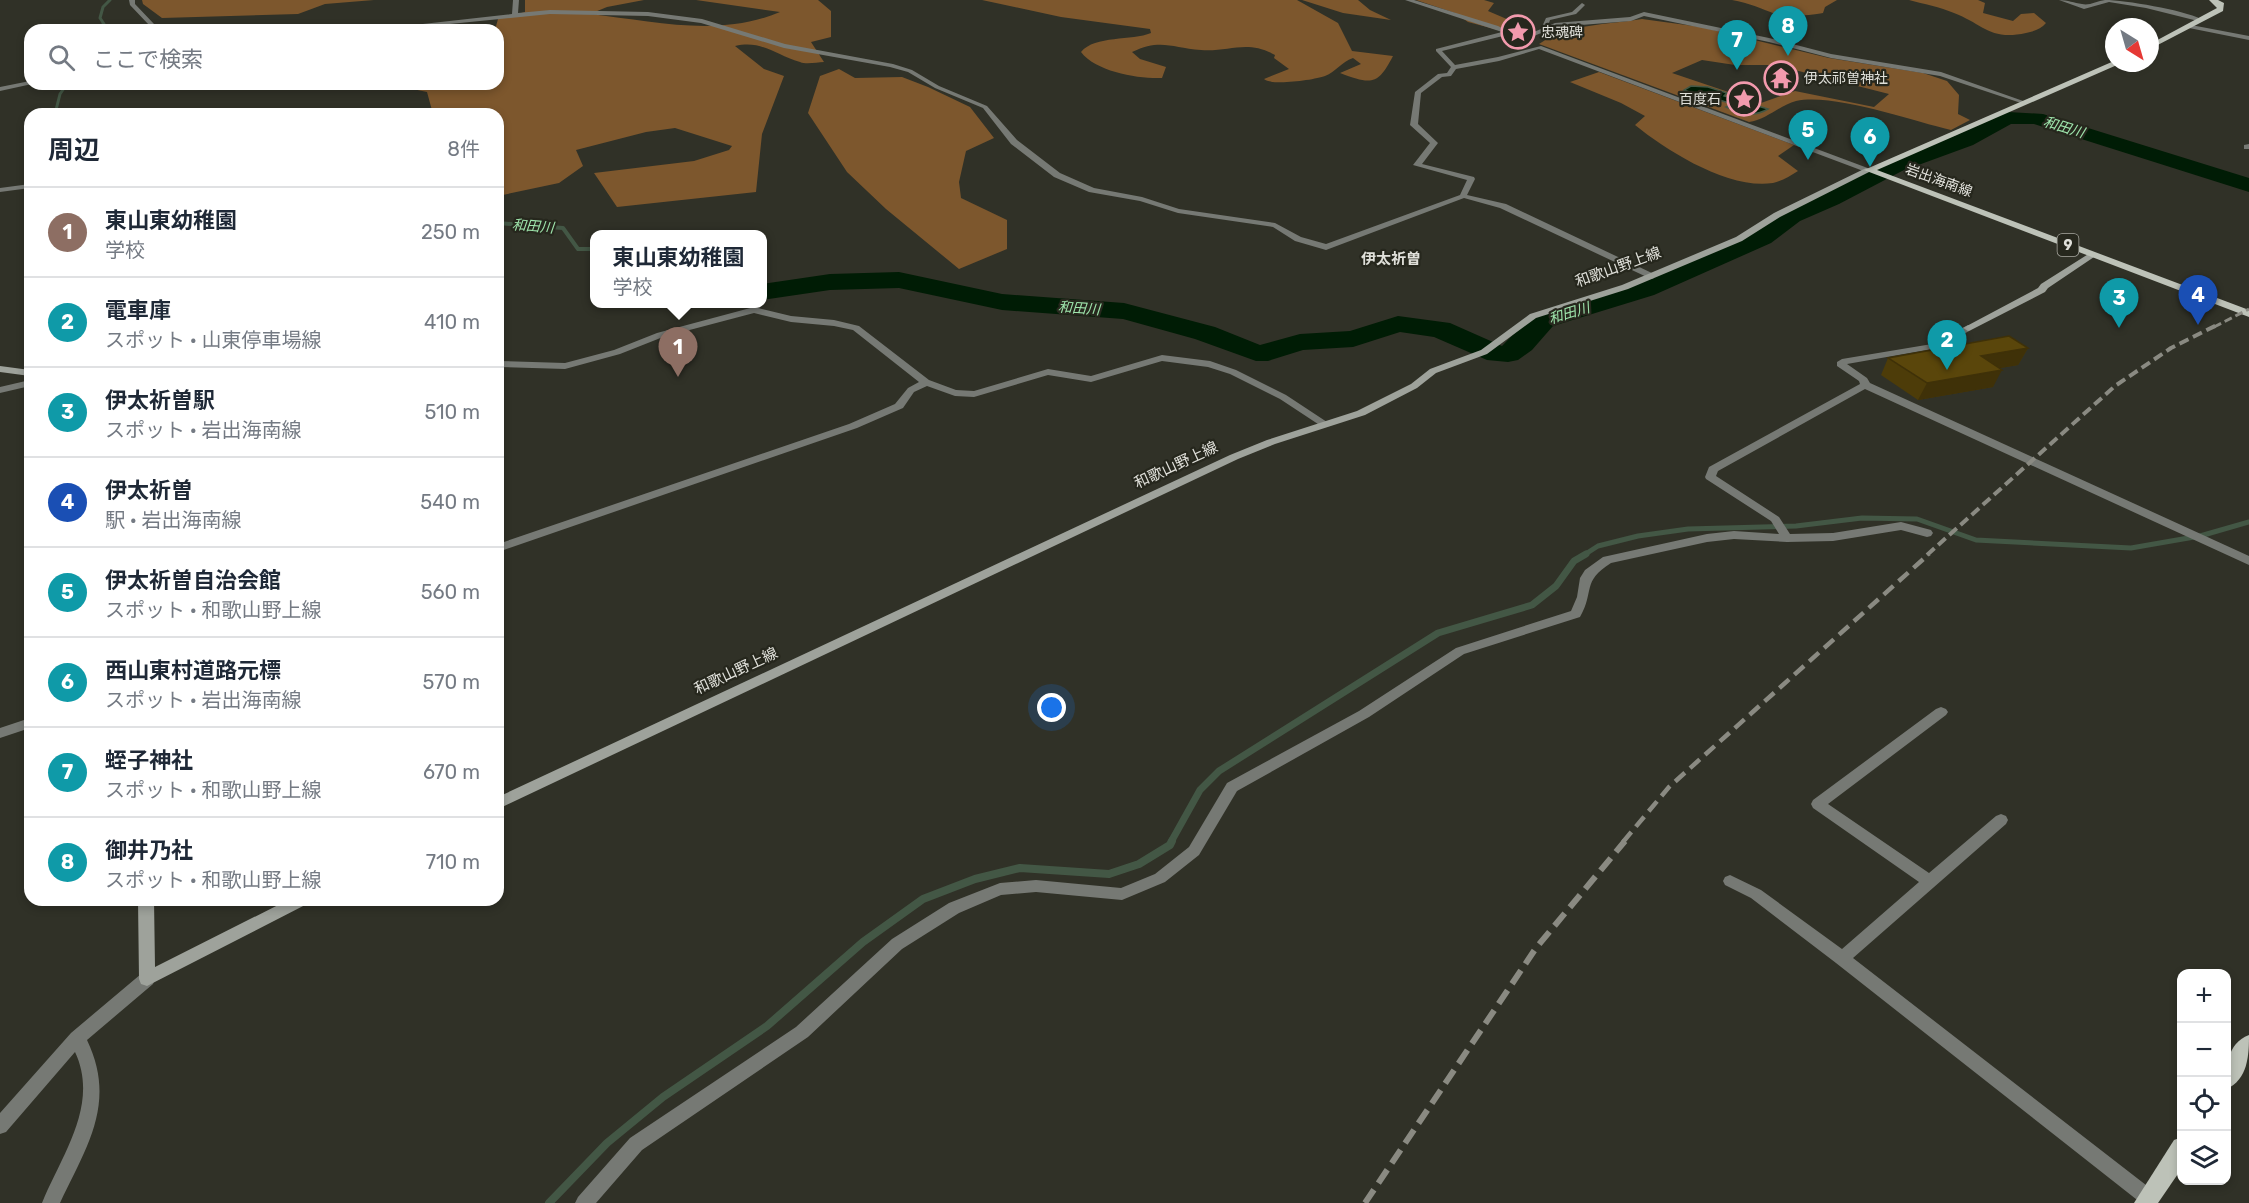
<!DOCTYPE html>
<html lang="ja">
<head>
<meta charset="utf-8">
<style>
	:root { --surface:#fff; --page:#f2f2f3; --text:#1f2937; --muted:#747a83; --line:#e0e1e3; --accent:#7e5c6c }
	body { margin:0; font-family:Rubik,"Noto Sans JP",sans-serif; background:var(--page); color:var(--text) }
	.controls { position:absolute; right:18px; bottom:18px; display:grid; overflow:hidden; border-radius:12px; box-shadow:0 3px 9px #0003 }
	.controls button { width:54px; height:54px; display:grid; place-items:center; padding:0; border:0; border-bottom:2px solid var(--line); background:var(--surface); color:var(--text); font:30px sans-serif }
	.compass { position:absolute; left:2105px; top:18px; width:54px; height:54px; border-radius:50%; background:var(--surface); box-shadow:0 3px 9px #0003; rotate:143deg }
	.you { position:absolute; left:1052px; top:708px; width:21px; height:21px; margin:-15px; border:4px solid #fff; border-radius:50%; background:#1a73e8; box-shadow:0 0 0 9px #1a73e833 }
	.badge { display:grid; place-items:center; width:39px; height:39px; border-radius:50%; background:var(--accent); color:#fff; font-size:20px; font-weight:700 }
	.pin { position:absolute; translate:-50% -50px; filter:drop-shadow(0 2px 3px #0008) }
	.pin::after { content:''; position:absolute; top:32px; width:21px; height:18px; background:inherit; clip-path:polygon(0 0,100% 0,50% 100%) }
	.popup { position:absolute; left:590px; top:230px; width:177px; height:78px; box-sizing:border-box; display:grid; place-content:center; border-radius:12px; background:var(--surface); filter:drop-shadow(0 2px 4px #0005); font-size:20px; white-space:nowrap; color:var(--muted) }
	.popup b { font-size:22px; color:var(--text) }
	.popup::after { content:''; position:absolute; left:50%; top:100%; margin-left:-12px; border:12px solid transparent; border-top-color:var(--surface) }
	.list { margin:0; padding:0; list-style:none }
	h2 { display:flex; justify-content:space-between; align-items:center; height:78px; margin:0; padding:0 24px; font-size:26px }
	h2 small { font-size:20px; font-weight:400; color:var(--muted) }
	.list li { display:grid; grid-template-columns:39px 1fr auto; gap:18px; align-items:center; box-sizing:border-box; height:90px; padding:0 24px; border-top:2px solid var(--line) }
	.list b { display:block; font-size:22px; white-space:nowrap }
	.list p { margin:0; font-size:20px; white-space:nowrap; color:var(--muted) }
	.list em { font-size:20px; font-style:normal; color:var(--muted) }
	.icon { flex:none; width:33px; height:33px; fill:none; stroke:currentColor; stroke-width:2; stroke-linecap:round; stroke-linejoin:round }
	.map { position:relative; flex:none; width:2249px; height:1203px; overflow:hidden }
	.search { position:absolute; background:var(--surface); box-shadow:0 3px 9px #0003; left:24px; top:24px; width:480px; height:66px; display:flex; align-items:center; gap:15px; box-sizing:border-box; padding:0 21px; border-radius:18px; color:var(--muted); font-size:22px }
	.panel { position:absolute; background:var(--surface); box-shadow:0 3px 9px #0003; left:24px; top:108px; width:480px; height:798px; border-radius:18px }
	.map>svg:first-child { display:block }
	.forest { fill:#7d572d; fill-rule:evenodd }
	.water { fill:#001c05; stroke:#435745; stroke-width:1.5 }
	.lines { fill:none; stroke-linecap:round; stroke-linejoin:round }
	.stream-far4 { stroke:#435745; stroke-width:3 }
	.stream-far3 { stroke:#435745; stroke-width:4 }
	.stream-far2 { stroke:#435745; stroke-width:5 }
	.stream-far1 { stroke:#435745; stroke-width:7 }
	.stream { stroke:#435745; stroke-width:8 }
	.river { fill:#001c05; fill-rule:evenodd }
	.minor { fill:#767974; fill-rule:evenodd }
	.tertiary { fill:#767974; fill-rule:evenodd }
	.secondary { fill:#9ea29b; fill-rule:evenodd }
	.primary { fill:#bdc2b8; fill-rule:evenodd }
	.rail-far3 { stroke:#8a8a82; stroke-width:3; stroke-dasharray:8 4; stroke-linecap:butt }
	.rail-far2 { stroke:#8a8a82; stroke-width:4; stroke-dasharray:10 5; stroke-linecap:butt }
	.rail-far1 { stroke:#8a8a82; stroke-width:4.5; stroke-dasharray:13 7; stroke-linecap:butt }
	.rail { stroke:#8a8a82; stroke-width:6; stroke-dasharray:16 8; stroke-linecap:butt }
	.wall { fill:#4d3c09 }
	.shaded-wall { fill:#3f3108 }
	.building { fill:#5a460b; stroke:#3f3108; stroke-width:1.5 }
	.labels { text-anchor:middle; stroke-width:4.5; stroke-linejoin:round; paint-order:stroke }
	.far-poi-label { font-size:14px; fill:#e0e0da; stroke:#26271d; text-anchor:start }
	.far-water-label { font-size:14px; font-style:italic; fill:#9fe6ad; stroke:#26271d }
	.far-street-label { font-size:14px; fill:#e0e0da; stroke:#26271d }
	.shield { fill:#26271d; stroke:#a8a8a1; stroke-width:1.5 }
	.shield-label { font-size:14px; font-weight:bold; fill:#e0e0da }
	.far-quarter-label { font-size:15px; font-weight:bold; fill:#e0e0da; stroke:#26271d }
	.street-label { font-size:15px; fill:#e0e0da; stroke:#26271d }
</style>
</head>
<body>
<div class="map">
<svg width="2249" height="1203" viewBox="0 0 2249 1203">
	<rect width="100%" height="100%" fill="#303127"/>
	<g class="forest">
		<polygon points="142,0 374,0 325,4 298,14 162,18 143,4"/>
		<path d="M525,0H644L607,7L590,14C654,21 719,38 780,12L696,0H818L831,11V37L811,42L824,62C817,62 807,65 800,62C775,55 763,40 735,46L764,69L784,76L762,134L756,192L617,207L594,173L694,161L729,150L732,146L675,128L646,132L576,150L583,166L559,183L498,196V114H433L427,92L398,86L352,89L353,86L360,84H498V30H495L498,19L525,12Z"/>
		<path d="M982,0H1297L1338,23L1352,51L1393,56C1378,85 1372,85 1340,73L1361,64L1353,58C1341,62 1336,72 1325,76C1314,80 1272,86 1264,79L1289,69L1274,58L1275,55C1247,39 1230,52 1201,50C1172,48 1161,38 1132,52L1140,59L1166,67L1162,78C1139,79 1096,72 1081,52C1095,35 1132,41 1151,33L1150,29L1061,17Z"/>
		<polygon points="1302,0 1358,0 1370,10 1391,20 1343,13"/>
		<polygon points="1416,0 1484,0 1494,3 1488,11 1530,29 1526,34 1513,34 1468,22 1455,13"/>
		<path d="M1732,0H1837L1825,7L1823,13C1813,15 1784,18 1775,14C1763,9 1749,3 1732,0Z"/>
		<path d="M1909,0H1978L1985,3L1983,13L2013,21L2021,14L2034,13L2046,23C2041,29 2035,31 2026,33C1990,41 1983,24 1954,13C1940,7 1924,4 1909,0Z"/>
		<path d="M1642,19L1701,27L1829,58L1923,73L1947,81L1959,95L1958,114L1970,120L1951,130C1911,121 1835,93 1796,101C1780,105 1766,120 1749,122L1539,44C1571,23 1606,25 1642,19ZM1702,60L1735,65H1775L1889,94L1874,107L1795,91L1761,103L1672,73Z"/>
		<polygon points="839,69 855,78 902,77 928,87 970,107 994,138 966,151 959,182 961,198 1007,220 1007,249 959,269 886,209 847,172 808,113 820,76"/>
		<path d="M1599,72L1794,145L1778,156L1798,171C1790,176 1782,181 1773,183C1729,190 1667,151 1635,125L1645,116L1621,103L1570,82Z"/>
	</g>
	<path class="water" d="M1691,86L1708,87L1727,93L1724,96L1768,109C1753,118 1742,113 1726,107L1732,104L1710,97L1705,98L1684,90Z"/>
	<g class="lines">
		<g class="stream-far4">
			<polyline points="93,30 104,24 100,18 103,7 110,0"/>
			<polyline points="55,114 60,94 67,84"/>
		</g>
		<polyline class="stream-far3" points="498,223 563,228 578,249 594,249"/>
		<polyline class="stream-far2" points="1584,555 1598,546 1638,536 1688,529 1796,526 1862,518 1917,519 1976,540 2131,548 2200,536 2249,522"/>
		<polyline class="stream-far1" points="1171,842 1200,790 1219,771 1438,633 1532,605 1556,586 1574,561 1586,554"/>
		<polyline class="stream" points="549,1203 607,1143 663,1097 767,1026 863,942 923,899 975,879 1020,868 1109,874 1139,864 1170,845 1172,841"/>
		<polygon class="river" points="2008,112 2043,114 2249,178 2249,192 2034,124 2011,124 1973,145 1902,171 1839,204 1800,221 1771,243 1654,295 1553,326 1532,350 1518,360 1508,362 1487,360 1434,337 1400,332 1353,347 1303,350 1268,361 1256,361 1195,339 1123,319 1002,310 899,288 830,290 762,300 762,284 830,274 899,272 1002,294 1124,303 1215,327 1260,345 1300,334 1350,331 1398,316 1450,323 1502,346 1533,314 1636,283 1753,233 1782,211 1823,194 1886,161 1957,135 1982,120"/>
		<g class="minor">
			<polygon points="129,0 135,0 135,4 154,24 153,30 147,30 149,25 130,5"/>
			<polygon points="513,0 519,0 518,13 550,10 648,12 702,19 785,44 893,64 912,70 939,86 987,106 1017,140 1060,173 1094,188 1142,197 1179,209 1275,223 1301,237 1326,244 1460,195 1467,180 1413,165 1430,143 1410,125 1415,92 1438,74 1447,73 1451,67 1436,51 1436,49 1502,32 1405,0 1414,0 1498,26 1508,31 1508,34 1519,38 1541,29 1546,18 1572,12 1582,3 1585,5 1576,14 1550,20 1548,26 1555,23 1630,17 1644,12 1769,38 1831,54 1941,72 2026,102 2021,103 1940,76 1831,58 1769,42 1644,16 1631,21 1556,27 1519,42 1503,36 1442,51 1455,65 1498,57 1541,46 1873,170 1866,172 1539,49 1499,61 1456,69 1451,76 1442,77 1421,93 1418,124 1438,143 1422,164 1474,177 1475,179 1467,195 1506,204 1654,274 1654,278 1651,279 1500,208 1464,198 1326,250 1295,241 1273,227 1178,213 1140,201 1089,192 1054,177 1011,144 983,108 935,88 908,72 890,67 784,48 701,23 648,16 550,14 390,30 369,30 512,14"/>
			<path d="M2059,0C2068,0 2074,3 2082,4C2089,6 2097,1 2105,0C2125,0 2183,10 2201,19L2198,21L2146,8L2109,2L2084,9Z"/>
			<polygon points="30,81 30,84 32,84 0,91 0,87"/>
			<polygon points="2249,144 2249,149 2244,149 2244,145"/>
			<polygon points="30,184 30,188 0,192 0,188"/>
			<polygon points="754,307 791,316 834,320 859,326 929,380 956,390 974,391 1048,369 1091,376 1162,355 1210,361 1236,370 1286,395 1330,424 1329,426 1321,426 1280,399 1230,374 1208,367 1162,361 1091,382 1048,375 974,397 955,396 927,386 914,392 903,408 857,428 498,552 498,544 849,424 895,404 908,388 919,382 853,330 834,326 791,322 754,313 663,337 620,354 565,369 498,367 498,361 565,363 614,350 657,333"/>
			<path d="M1968,325L1971,326V330L1938,348L1847,364L1867,378L1870,383L2249,556V565L1865,389L1718,471L1716,476L1779,517L1790,534L1833,533L1901,522L1931,530L1933,533L1931,536L1927,537L1901,530L1833,541L1787,542L1734,539L1707,542L1611,563C1581,582 1595,591 1580,617L1464,654L1369,717L1237,791L1199,855L1165,882L1122,900L1036,892L1001,895L959,913L902,949L808,1037L642,1150L596,1203H575L578,1197L630,1138L796,1027L892,939L949,903L1000,883L1036,880L1121,888L1155,874L1189,847L1227,783L1359,711L1456,648L1571,611L1577,597L1580,578L1585,570L1603,557L1707,534L1734,531L1779,534L1771,521L1706,479L1705,477L1709,467L1860,384L1859,381L1837,366V362L1842,359L1932,344Z"/>
			<polygon points="30,380 30,386 0,393 0,387"/>
			<polygon points="1941,707 1946,709 1948,712 1946,715 1828,804 1929,873 1996,816 2001,814 2006,816 2008,820 2006,824 1853,958 2155,1192 2158,1198 2156,1203 2141,1203 1836,963 1751,898 1725,885 1723,881 1725,877 1730,875 1761,890 1842,949 1919,882 1813,808 1811,804 1813,800 1936,709"/>
			<polygon points="30,718 30,728 0,738 0,728"/>
			<path d="M147,972L153,974L155,979L153,984L87,1040C117,1103 87,1146 60,1203H42C61,1156 100,1105 75,1052L6,1132L0,1134V1113L71,1033L141,974Z"/>
		</g>
		<polygon class="tertiary" points="2191,25 2249,36 2249,40 2189,28"/>
		<g class="secondary">
			<polygon points="1866,168 1873,170 1780,217 1742,241 1628,289 1536,318 1487,354 1436,373 1417,388 1365,415 1275,444 1238,459 498,809 498,797 1230,455 1267,440 1357,411 1411,384 1430,369 1481,350 1530,314 1622,285 1736,237 1774,213"/>
			<polygon points="2090,253 2097,255 2048,288 2045,292 1971,330 1968,331 1963,328 2038,288 2041,284"/>
			<polygon points="0,366 30,370 30,376 0,372"/>
			<polygon points="138,900 154,900 155,967 288,900 310,900 307,904 147,986 141,984 139,979"/>
		</g>
		<g class="primary">
			<polygon points="2209,0 2218,0 2224,3 2223,11 2150,49 2150,44 2217,8"/>
			<polygon points="2114,61 2114,63 2118,63 2117,65 1877,170 2249,310 2249,317 1864,170"/>
			<path d="M2249,1035C2249,1055 2248,1080 2226,1089C2226,1068 2226,1044 2249,1035Z"/>
			<polygon points="2182,1137 2182,1168 2158,1203 2134,1203 2174,1140"/>
		</g>
		<polyline class="rail-far3" points="2214,327 2249,309"/>
		<polyline class="rail-far2" points="1927,555 2115,386 2171,348 2217,325"/>
		<polyline class="rail-far1" points="1623,842 1669,787 1929,554"/>
		<polyline class="rail" points="1365,1203 1536,948 1625,841"/>
	</g>
	<polygon class="wall" points="2028,348 2018,365 2000,368 1993,387 1918,400 1881,375 1888,358"/>
	<g class="shaded-wall">
		<polygon points="2028,348 2018,365 1972,373 1981,356"/>
		<polygon points="2002,370 1993,387 1918,400 1927,383"/>
	</g>
	<polygon class="building" points="2009,336 2028,348 1981,356 2002,370 1927,383 1888,358"/>
	<defs>
		<g id="sight-ring" transform="scale(1.725)"><circle r="9.5" fill="#26271d" stroke="#f29aad" stroke-width="1.5"/><path d="M0-6L1.8-2.2L6-1.7L2.9 1.2L3.7 5.4L0 3.3L-3.7 5.4L-2.9 1.2L-6-1.7L-1.8-2.2Z" fill="#f29aad"/></g>
		<g id="temple-ring" transform="scale(1.725)"><circle r="9.5" fill="#26271d" stroke="#f29aad" stroke-width="1.5"/><path d="M0-6L5-2H3V0L6.5 2.5H4V6H1.5V3h-3V6H-4V2.5H-6.5L-3 0V-2H-5Z" fill="#f29aad"/></g>
	</defs>
	<g fill-rule="evenodd">
		<use href="#sight-ring" x="1518" y="32"/>
		<use href="#temple-ring" x="1781" y="78"/>
		<use href="#sight-ring" x="1744" y="99"/>
	</g>
	<g class="labels">
		<g class="far-poi-label">
			<text x="1541" y="37">忠魂碑</text>
			<text x="1804" y="83">伊太祁曽神社</text>
			<text x="1721" y="104" text-anchor="end">百度石</text>
		</g>
		<g class="far-water-label">
			<text transform="translate(2064 127) rotate(17)" y="5">和田川</text>
			<text transform="translate(533 226) rotate(5)" y="5">和田川</text>
			<text transform="translate(1079 308) rotate(4)" y="5">和田川</text>
			<text transform="translate(1569 313) rotate(-17)" y="5">和田川</text>
		</g>
		<g class="far-street-label">
			<text transform="translate(1939 180) rotate(20)" y="5">岩出海南線</text>
		</g>
		<rect class="shield" x="2057.5" y="234" width="21" height="22" rx="4.5"/>
		<g class="shield-label">
			<text x="2068" y="250">9</text>
		</g>
		<g class="far-quarter-label">
			<text x="1391" y="264">伊太祈曽</text>
		</g>
		<g class="street-label">
			<text transform="translate(1618 267) rotate(-20)" y="5">和歌山野上線</text>
			<text transform="translate(1176 465) rotate(-25)" y="5">和歌山野上線</text>
			<text transform="translate(736 671) rotate(-25)" y="5">和歌山野上線</text>
		</g>
	</g>
</svg>
<div class="controls">
<button>+</button>
<button>−</button>
<button><svg class="icon" aria-label="locate" viewBox="0 0 24 24"><circle cx="12" cy="12" r="6"/><path d="M12 2v4M12 18v4M2 12h4M18 12h4"/></svg></button>
<button><svg class="icon" aria-label="layers" viewBox="0 0 24 24"><path d="M12 4l9 5-9 5-9-5zM3 14l9 5 9-5"/></svg></button>
</div>
<svg class="compass" viewBox="-18 -18 36 36"><path d="M0-13l5 13h-10z" fill="#e53935"/><path d="M0 13l5-13h-10z" fill="#747a83"/></svg>
<div class="you"></div>
<div class="pin badge" style="left:678px;top:377px;background:#8d6e63">1</div>
<div class="popup"><b>東山東幼稚園</b>学校</div>
<div class="pin badge" style="left:1947px;top:370px;background:#0f9aa8">2</div>
<div class="pin badge" style="left:2119px;top:328px;background:#0f9aa8">3</div>
<div class="pin badge" style="left:2198px;top:325px;background:#1a4fb4">4</div>
<div class="pin badge" style="left:1808px;top:160px;background:#0f9aa8">5</div>
<div class="pin badge" style="left:1870px;top:167px;background:#0f9aa8">6</div>
<div class="pin badge" style="left:1737px;top:70px;background:#0f9aa8">7</div>
<div class="pin badge" style="left:1788px;top:56px;background:#0f9aa8">8</div>
<div class="search"><svg class="icon" aria-label="search" viewBox="0 0 24 24"><circle cx="10" cy="10" r="6"/><path d="M15 15l6 6"/></svg>ここで検索</div>
<section class="panel">
<h2>周辺<small>8件</small></h2>
<ul class="list">
<li><span class="badge" style="background:#8d6e63">1</span><div><b>東山東幼稚園</b><p>学校</p></div><em>250 m</em></li>
<li><span class="badge" style="background:#0f9aa8">2</span><div><b>電車庫</b><p>スポット · 山東停車場線</p></div><em>410 m</em></li>
<li><span class="badge" style="background:#0f9aa8">3</span><div><b>伊太祈曽駅</b><p>スポット · 岩出海南線</p></div><em>510 m</em></li>
<li><span class="badge" style="background:#1a4fb4">4</span><div><b>伊太祈曽</b><p>駅 · 岩出海南線</p></div><em>540 m</em></li>
<li><span class="badge" style="background:#0f9aa8">5</span><div><b>伊太祈曽自治会館</b><p>スポット · 和歌山野上線</p></div><em>560 m</em></li>
<li><span class="badge" style="background:#0f9aa8">6</span><div><b>西山東村道路元標</b><p>スポット · 岩出海南線</p></div><em>570 m</em></li>
<li><span class="badge" style="background:#0f9aa8">7</span><div><b>蛭子神社</b><p>スポット · 和歌山野上線</p></div><em>670 m</em></li>
<li><span class="badge" style="background:#0f9aa8">8</span><div><b>御井乃社</b><p>スポット · 和歌山野上線</p></div><em>710 m</em></li>
</ul>
</section>
</div>
</body>
</html>
